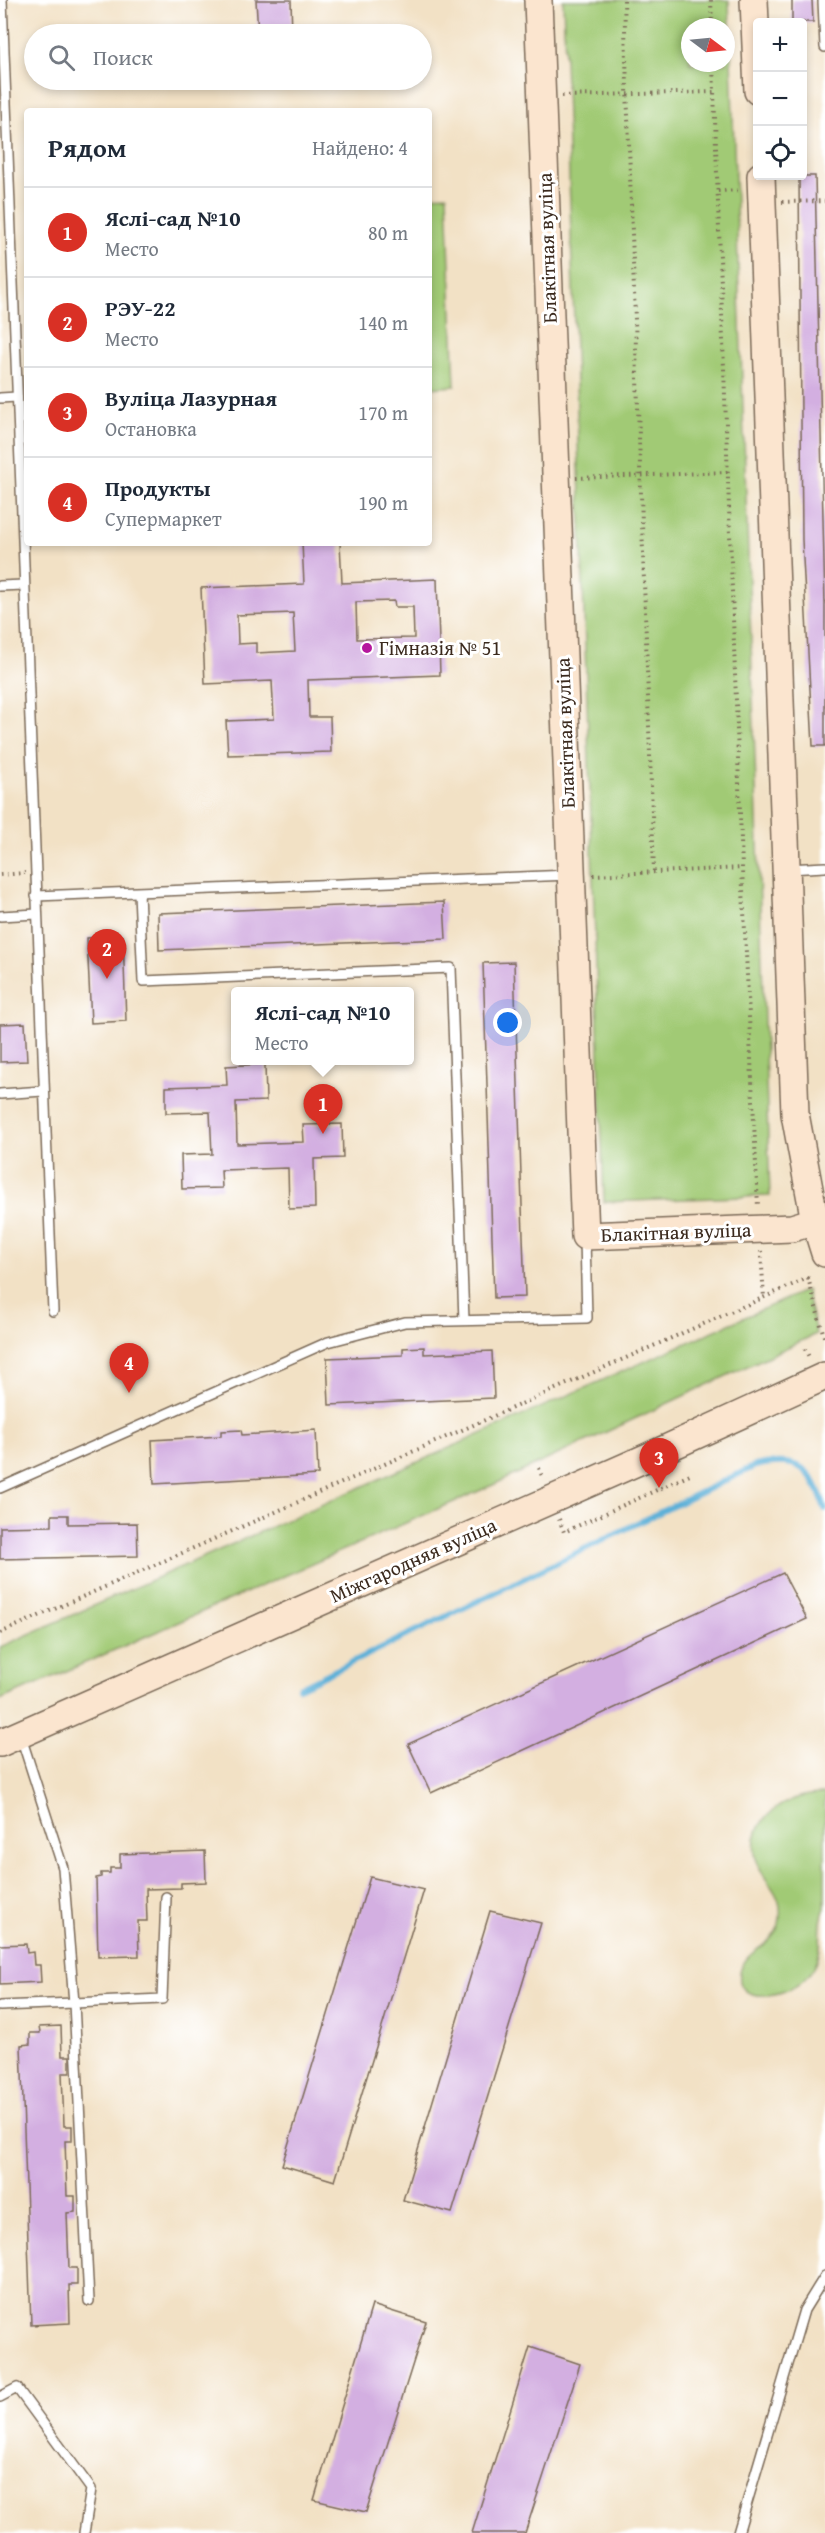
<!DOCTYPE html>
<html lang="ru">
<head>
<meta charset="utf-8">
<style>
	:root { --surface:#fff; --page:#f2f2f3; --text:#1f2937; --muted:#747a83; --line:#e0e1e3; --accent:#d93025 }
	body { margin:0; font-family:"Gentium Book Plus",serif; background:var(--page); color:var(--text) }
	.controls { position:absolute; right:18px; top:18px; display:grid; overflow:hidden; border-radius:6px; box-shadow:0 3px 9px #0003 }
	.controls button { width:54px; height:54px; display:grid; place-items:center; padding:0; border:0; border-bottom:2px solid var(--line); background:var(--surface); color:var(--text); font:30px sans-serif }
	.compass { position:absolute; left:681px; top:18px; width:54px; height:54px; border-radius:50%; background:var(--surface); box-shadow:0 3px 9px #0003; rotate:106deg }
	.you { position:absolute; left:508px; top:1023px; width:21px; height:21px; margin:-15px; border:4px solid #fff; border-radius:50%; background:#1a73e8; box-shadow:0 0 0 9px #1a73e833 }
	.badge { display:grid; place-items:center; width:39px; height:39px; border-radius:50%; background:var(--accent); color:#fff; font-size:20px; font-weight:700 }
	.pin { position:absolute; translate:-50% -50px; filter:drop-shadow(0 2px 3px #0008) }
	.pin::after { content:''; position:absolute; top:32px; width:21px; height:18px; background:inherit; clip-path:polygon(0 0,100% 0,50% 100%) }
	.popup { position:absolute; left:231px; top:987px; width:183px; height:78px; box-sizing:border-box; display:grid; place-content:center; border-radius:6px; background:var(--surface); filter:drop-shadow(0 2px 4px #0005); font-size:20px; white-space:nowrap; color:var(--muted) }
	.popup b { font-size:22px; color:var(--text) }
	.popup::after { content:''; position:absolute; left:50%; top:100%; margin-left:-12px; border:12px solid transparent; border-top-color:var(--surface) }
	.list { margin:0; padding:0; list-style:none }
	h2 { display:flex; justify-content:space-between; align-items:center; height:78px; margin:0; padding:0 24px; font-size:26px }
	h2 small { font-size:20px; font-weight:400; color:var(--muted) }
	.list li { display:grid; grid-template-columns:39px 1fr auto; gap:18px; align-items:center; box-sizing:border-box; height:90px; padding:0 24px; border-top:2px solid var(--line) }
	.list b { display:block; font-size:22px; white-space:nowrap }
	.list p { margin:0; font-size:20px; white-space:nowrap; color:var(--muted) }
	.list em { font-size:20px; font-style:normal; color:var(--muted) }
	.icon { flex:none; width:33px; height:33px; fill:none; stroke:currentColor; stroke-width:2; stroke-linecap:round; stroke-linejoin:round }
	.map { position:relative; flex:none; width:825px; height:2533px; overflow:hidden }
	.search { position:absolute; background:var(--surface); box-shadow:0 3px 9px #0003; left:24px; top:24px; width:408px; height:66px; display:flex; align-items:center; gap:15px; box-sizing:border-box; padding:0 21px; border-radius:33px; color:var(--muted); font-size:22px }
	.panel { position:absolute; background:var(--surface); box-shadow:0 3px 9px #0003; left:24px; top:108px; width:408px; height:438px; border-radius:6px }
	.map>svg:first-child { display:block }
	.green { fill:#a1ca75; stroke:#6e7a4a; stroke-width:1.5; fill-rule:evenodd }
	.lines { fill:none; stroke-linecap:round; stroke-linejoin:round }
	.stream { stroke:#5cb0d8; stroke-width:6 }
	.building { fill:#d3afe1; fill-rule:evenodd }
	.lane-casing { stroke:#7b6a58; stroke-width:12 }
	.secondary-casing { stroke:#7b6a58; stroke-width:30 }
	.path { stroke:#7b6a58; stroke-width:4; stroke-dasharray:1.5 4.5; stroke-linecap:butt }
	.lane { stroke:#fff; stroke-width:9 }
	.secondary { stroke:#fbe5cf; stroke-width:27 }
	.poi-dot { fill:#b5179e; stroke:#fff; stroke-width:2 }
	.labels { text-anchor:middle; stroke-width:6; stroke-linejoin:round; paint-order:stroke }
	.street-label { font-size:20px; fill:#3b2a1e; stroke:#fff }
	.poi-label { font-size:20px; fill:#3b2a1e; stroke:#fff; text-anchor:start }
</style>
</head>
<body>
<div class="map">
<svg width="825" height="2533" viewBox="0 0 825 2533">
	<rect width="100%" height="100%" fill="#fff"/>
	<filter id="ink" filterUnits="userSpaceOnUse"><feTurbulence type="fractalNoise" baseFrequency=".0167" numOctaves="2"/><feDisplacementMap in="SourceGraphic" scale="12" xChannelSelector="R" yChannelSelector="G"/><feConvolveMatrix kernelMatrix="1 2 1 2 8 2 1 2 1" color-interpolation-filters="sRGB"/></filter>
	<filter id="wash" filterUnits="userSpaceOnUse"><feTurbulence type="fractalNoise" baseFrequency=".008" numOctaves="4" result="noise"/><feDisplacementMap in="SourceGraphic" scale="24" xChannelSelector="R" yChannelSelector="G"/><feGaussianBlur stdDeviation="1.35" result="paint"/><feColorMatrix in="noise" values="0 0 0 0 0 0 0 0 0 0 0 0 0 0 0 0 0 1.4 0 .05"/><feComposite in="paint" operator="in"/></filter>
	<g filter="url(#wash)">
		<rect width="100%" height="100%" fill="#f2e1c5"/>
		<g class="green">
			<path d="M563,0H729L770,1196L604,1202ZM690,27H726V63H690Z"/>
			<polygon points="447,195 455,386 429,388 429,196"/>
			<polygon points="806,1290 816,1334 495,1484 0,1700 0,1647"/>
			<path d="M825,1794V1908C816,1926 825,1947 815,1965C811,1972 806,1979 800,1983C785,1996 735,2006 740,1973C744,1949 773,1948 779,1924C786,1890 763,1886 756,1858C745,1818 791,1792 825,1794Z"/>
		</g>
		<g class="lines">
			<path class="stream" d="M299,1688L755,1466C799,1456 813,1468 825,1509"/>
		</g>
		<g id="blocks">
			<g class="building">
				<polygon points="256,0 291,0 292,34 258,34"/>
				<polygon points="792,0 812,0 813,22 792,22"/>
				<polygon points="799,176 815,176 825,605 825,746 813,746 802,540"/>
				<path d="M302,543H340L342,583L437,579L440,675L308,680L309,717H330L331,752L228,755L226,721L274,719L272,681L205,684L201,588L304,584ZM394,601L395,607H413L414,638L357,639L356,602ZM293,613L295,651L256,653V643L238,644L237,615Z"/>
				<polygon points="444,902 446,939 159,950 158,913"/>
				<polygon points="123,936 126,1021 91,1023 87,938"/>
				<polygon points="514,962 525,1297 494,1298 483,963"/>
				<polygon points="25,1023 27,1061 0,1062 0,1024"/>
				<polygon points="265,1064 266,1101 236,1102 237,1144 304,1142 303,1125 342,1124 343,1158 314,1159 315,1208 289,1209 288,1168 221,1170 222,1188 182,1189 181,1155 212,1154 210,1112 166,1113 166,1087 227,1085 226,1066"/>
				<polygon points="424,1347 424,1354 492,1351 494,1398 329,1405 327,1358 403,1355 403,1348"/>
				<polygon points="241,1430 242,1435 316,1430 318,1475 154,1484 152,1440 221,1436 221,1431"/>
				<polygon points="52,1515 68,1515 68,1524 137,1523 138,1556 0,1559 0,1527 52,1526"/>
				<polygon points="783,1573 807,1619 431,1793 408,1744"/>
				<polygon points="205,1851 206,1882 181,1883 181,1888 146,1889 147,1921 138,1921 139,1956 98,1957 96,1878 101,1877 101,1873 110,1873 110,1868 120,1868 120,1854"/>
				<polygon points="370,1877 424,1890 335,2181 282,2165"/>
				<polygon points="490,1911 541,1923 452,2213 403,2200"/>
				<polygon points="26,1944 27,1953 33,1952 34,1965 40,1965 41,1982 0,1984 0,1945"/>
				<polygon points="61,2026 62,2056 70,2056 70,2073 62,2073 64,2126 72,2126 72,2141 65,2141 67,2196 75,2196 75,2212 67,2213 69,2268 77,2268 77,2285 69,2285 70,2323 31,2325 21,2045 30,2044 30,2033 40,2033 39,2027"/>
				<polygon points="372,2305 426,2322 366,2512 314,2500"/>
				<polygon points="530,2347 580,2364 525,2533 472,2533"/>
			</g>
		</g>
	</g>
	<g filter="url(#ink)">
		<use href="#blocks" fill-opacity="0" stroke="#7b6a58" stroke-width="1.5"/>
		<g class="lines">
			<g class="lane-casing">
				<g id="lane">
					<polyline points="2,0 53,1311"/>
					<polyline points="823,0 825,47"/>
					<polyline points="0,398 17,397"/>
					<polyline points="0,586 24,585"/>
					<polyline points="788,869 825,867"/>
					<polyline points="139,893 143,981 451,968 464,1320"/>
					<polyline points="36,896 570,875"/>
					<polyline points="0,916 37,914"/>
					<polyline points="0,1094 43,1091"/>
					<polyline points="0,1488 328,1342 405,1322 587,1318 585,1239"/>
					<polyline points="21,1737 63,1868 74,2003 162,1999 166,1897"/>
					<polyline points="0,2006 74,2003 89,2301"/>
					<polyline points="0,2397 17,2388 91,2489 84,2533"/>
					<polyline points="738,2533 804,2310 825,2276"/>
				</g>
			</g>
			<g class="secondary-casing">
				<g id="secondary">
					<polyline points="538,0 585,1236 792,1228 815,1221"/>
					<polyline points="754,0 758,91"/>
					<polyline points="761,176 795,1114 815,1221 825,1253"/>
					<polyline points="0,1743 648,1457 825,1376"/>
				</g>
			</g>
			<g class="path">
				<polyline points="624,0 654,872"/>
				<polyline points="711,0 712,27"/>
				<polyline points="713,63 742,868 758,1207"/>
				<polyline points="562,96 714,92"/>
				<polyline points="718,191 741,190"/>
				<polyline points="782,202 825,201"/>
				<polyline points="576,478 728,472"/>
				<polyline points="0,875 25,873"/>
				<polyline points="593,875 742,868"/>
				<polyline points="761,1251 764,1298"/>
				<polyline points="805,1349 810,1359"/>
				<polyline points="539,1468 543,1479"/>
				<polyline points="559,1519 564,1532 692,1474"/>
				<polyline points="0,1633 808,1278 825,1340"/>
			</g>
			<use href="#lane" class="lane"/>
			<use href="#secondary" class="secondary"/>
		</g>
	</g>
	<circle class="poi-dot" cx="367" cy="648" r="6"/>
	<g class="labels">
		<g class="street-label">
			<text transform="translate(547 248) rotate(-92)" y="7">Блакітная вуліца</text>
			<text transform="translate(565 733) rotate(-92)" y="7">Блакітная вуліца</text>
			<text transform="translate(676 1232) rotate(-2)" y="7">Блакітная вуліца</text>
			<text transform="translate(413 1560) rotate(-24)" y="7">Міжгародняя вуліца</text>
		</g>
		<g class="poi-label">
			<text x="379" y="655">Гімназія № 51</text>
		</g>
	</g>
</svg>
<div class="controls">
<button>+</button>
<button>−</button>
<button><svg class="icon" aria-label="locate" viewBox="0 0 24 24"><circle cx="12" cy="12" r="6"/><path d="M12 2v4M12 18v4M2 12h4M18 12h4"/></svg></button>
</div>
<svg class="compass" viewBox="-18 -18 36 36"><path d="M0-13l5 13h-10z" fill="#e53935"/><path d="M0 13l5-13h-10z" fill="#747a83"/></svg>
<div class="you"></div>
<div class="pin badge" style="left:323px;top:1134px">1</div>
<div class="popup"><b>Яслі-сад №10</b>Место</div>
<div class="pin badge" style="left:107px;top:979px">2</div>
<div class="pin badge" style="left:659px;top:1488px">3</div>
<div class="pin badge" style="left:129px;top:1393px">4</div>
<div class="search"><svg class="icon" aria-label="search" viewBox="0 0 24 24"><circle cx="10" cy="10" r="6"/><path d="M15 15l6 6"/></svg>Поиск</div>
<section class="panel">
<h2>Рядом<small>Найдено: 4</small></h2>
<ul class="list">
<li><span class="badge">1</span><div><b>Яслі-сад №10</b><p>Место</p></div><em>80 m</em></li>
<li><span class="badge">2</span><div><b>РЭУ-22</b><p>Место</p></div><em>140 m</em></li>
<li><span class="badge">3</span><div><b>Вуліца Лазурная</b><p>Остановка</p></div><em>170 m</em></li>
<li><span class="badge">4</span><div><b>Продукты</b><p>Супермаркет</p></div><em>190 m</em></li>
</ul>
</section>
</div>
</body>
</html>
